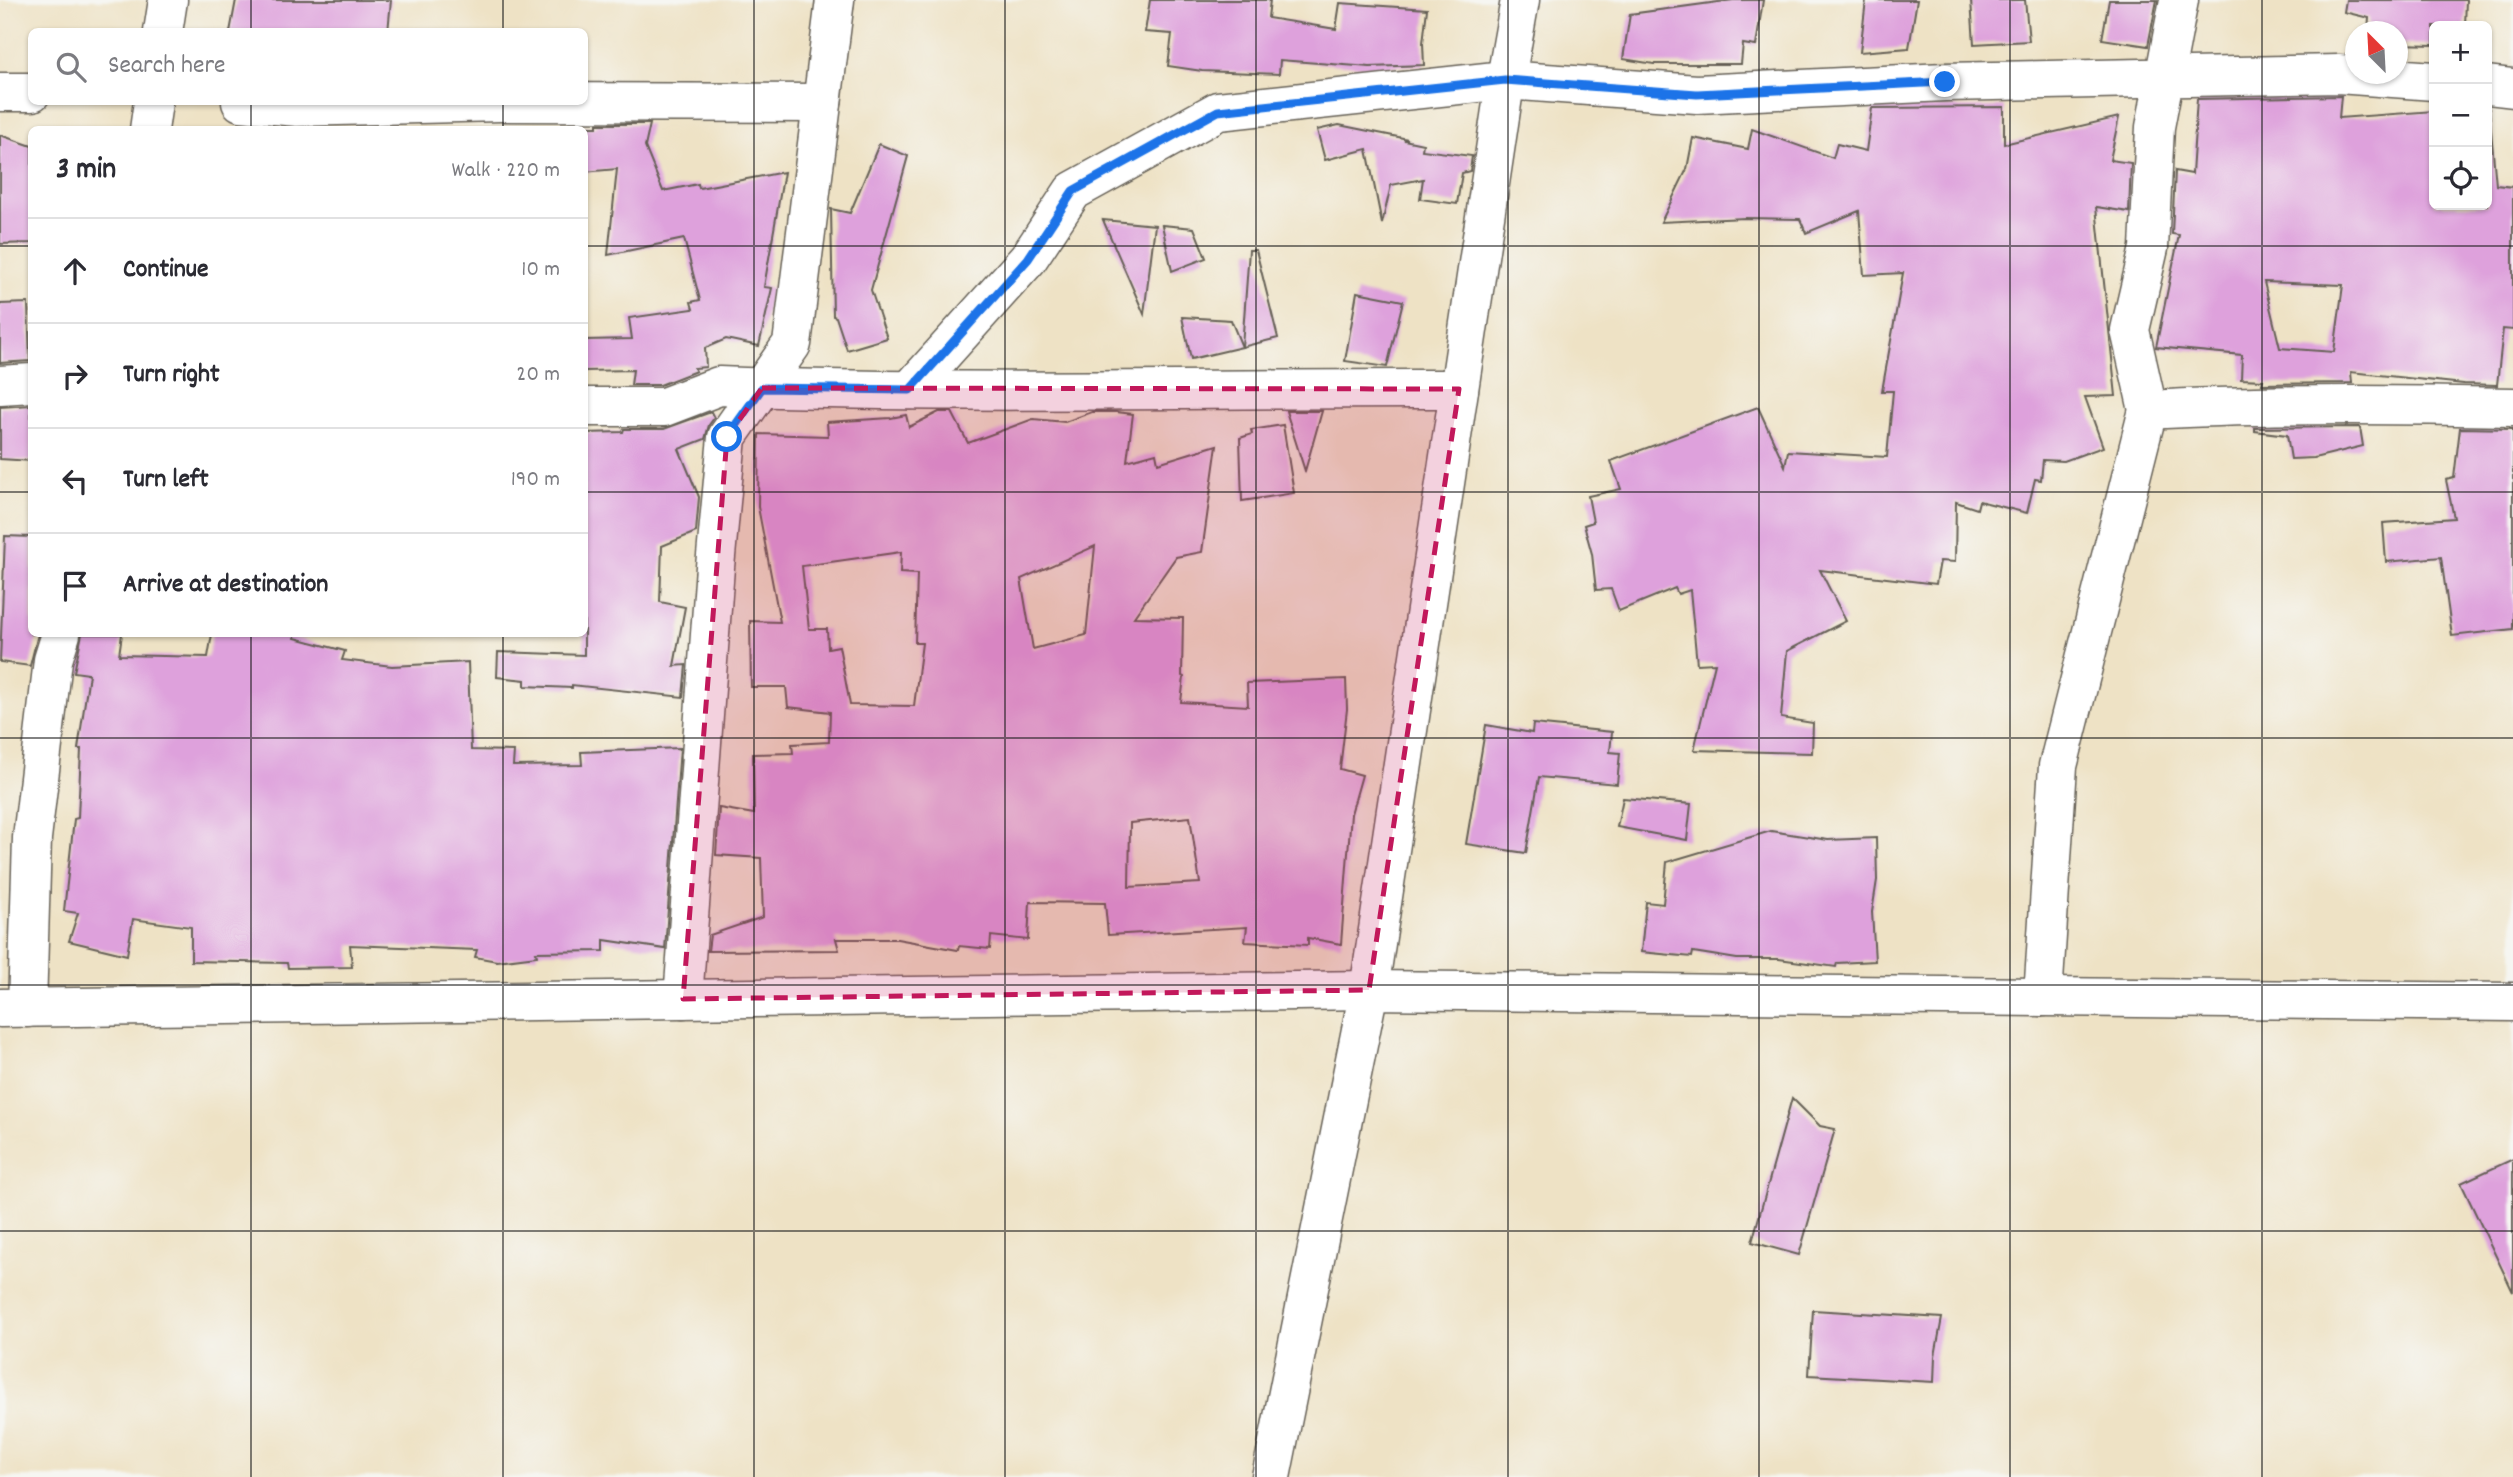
<!DOCTYPE html>
<html lang="en">
<head>
<meta charset="utf-8">
<style>
	:root { --surface:#fff; --page:#f7f7f7; --text:#2b2b33; --muted:#7c7c81; --line:#e1e1e2 }
	body { margin:0; font-family:Dekko,sans-serif; background:var(--page); color:var(--text) }
	.controls { position:absolute; right:21px; top:21px; display:grid; overflow:hidden; border-radius:10px; box-shadow:0 2px 5px #0004 }
	.controls button { width:63px; height:63px; display:grid; place-items:center; padding:0; border:0; border-bottom:2px solid var(--line); background:var(--surface); color:var(--text); font:35px sans-serif }
	.compass { position:absolute; left:2345px; top:21px; width:63px; height:63px; border-radius:50%; background:var(--surface); box-shadow:0 2px 5px #0004; rotate:336deg }
	.stop { position:absolute; width:21px; height:21px; margin:-16px; border:5px solid #1a73e8; border-radius:50%; background:#fff }
	.stop.end { background:#1a73e8; border-color:#fff; box-shadow:0 2px 7px #0008 }
	.list { margin:0; padding:0; list-style:none }
	h2 { display:flex; justify-content:space-between; align-items:center; height:91px; margin:0; padding:0 28px; font-size:30px }
	h2 small { font-size:23px; font-weight:400; color:var(--muted) }
	.list li { display:grid; grid-template-columns:46px 1fr auto; gap:21px; align-items:center; box-sizing:border-box; height:105px; padding:0 28px; border-top:2px solid var(--line) }
	.list b { display:block; font-size:26px; white-space:nowrap }
	.list em { font-size:23px; font-style:normal; color:var(--muted) }
	.icon { flex:none; width:38px; height:38px; fill:none; stroke:currentColor; stroke-width:2; stroke-linecap:round; stroke-linejoin:round }
	.map { position:relative; flex:none; width:2513px; height:1477px; overflow:hidden }
	.search { position:absolute; background:var(--surface); box-shadow:0 2px 5px #0004; left:28px; top:28px; width:560px; height:77px; display:flex; align-items:center; gap:18px; box-sizing:border-box; padding:0 24px; border-radius:10px; color:var(--muted); font-size:26px }
	.panel { position:absolute; background:var(--surface); box-shadow:0 2px 5px #0004; left:28px; top:126px; width:560px; height:511px; border-radius:10px }
	.map>svg:first-child { display:block }
	.building { fill:#dea1dc; fill-rule:evenodd }
	.lines { fill:none; stroke-linecap:round; stroke-linejoin:round }
	.street-casing { stroke:#666157; stroke-width:41 }
	.street { stroke:#fff; stroke-width:38 }
	.route { stroke:#1a73e8; stroke-width:9 }
	.marked { fill:#c2185b; fill-opacity:0.2; stroke:#c2185b; stroke-width:5; stroke-dasharray:14 9; stroke-linejoin:round }
	.grid { fill:none; stroke:#1c1c1c; stroke-width:2; stroke-opacity:0.55 }
</style>
</head>
<body>
<div class="map">
<svg width="2513" height="1477" viewBox="0 0 2513 1477">
	<rect width="100%" height="100%" fill="#f6f6f2"/>
	<filter id="ink" filterUnits="userSpaceOnUse"><feTurbulence type="fractalNoise" baseFrequency=".0143" numOctaves="2"/><feDisplacementMap in="SourceGraphic" scale="14" xChannelSelector="R" yChannelSelector="G"/><feConvolveMatrix kernelMatrix="1 2 1 2 8 2 1 2 1" color-interpolation-filters="sRGB"/></filter>
	<filter id="wash" filterUnits="userSpaceOnUse"><feTurbulence type="fractalNoise" baseFrequency=".00686" numOctaves="4" result="noise"/><feDisplacementMap in="SourceGraphic" scale="28" xChannelSelector="R" yChannelSelector="G"/><feGaussianBlur stdDeviation="1.57" result="paint"/><feColorMatrix in="noise" values="0 0 0 0 0 0 0 0 0 0 0 0 0 0 0 0 0 1.4 0 .05"/><feComposite in="paint" operator="in"/></filter>
	<g filter="url(#wash)">
		<rect width="100%" height="100%" fill="#eee2c5"/>
		<g id="blocks">
			<g class="building">
				<polygon points="236,0 391,0 388,32 230,32"/>
				<polygon points="1150,0 1270,0 1268,18 1336,29 1340,3 1427,9 1423,43 1424,65 1370,67 1280,60 1279,74 1202,71 1168,66 1172,34 1145,32"/>
				<polygon points="1733,0 1763,0 1756,46 1743,44 1741,64 1654,64 1623,59 1630,14"/>
				<polygon points="1866,0 1917,0 1909,48 1860,52"/>
				<polygon points="1971,0 2025,0 2029,41 1974,44"/>
				<polygon points="2109,0 2157,0 2148,46 2102,39"/>
				<polygon points="2346,0 2466,0 2465,26 2434,26 2434,45 2398,44 2398,32 2368,32 2369,18 2344,12"/>
				<path d="M2341,96L2339,118L2434,111V205H2487V109H2489L2496,185L2513,187V330L2503,329L2497,385L2464,384L2351,372L2352,383L2262,384L2263,380L2241,379L2242,355L2156,347L2179,235L2172,234L2175,171L2192,174L2197,99ZM2264,282L2343,285L2334,352L2280,348Z"/>
				<polygon points="2004,107 2004,144 2119,117 2110,160 2131,163 2129,212 2096,207 2116,396 2085,397 2103,447 2064,461 2043,460 2041,480 2035,479 2027,513 1979,501 1977,509 1956,502 1955,562 1940,561 1936,584 1820,570 1846,621 1787,651 1781,718 1813,723 1812,753 1694,750 1715,663 1697,664 1690,590 1678,594 1675,588 1619,611 1611,589 1596,590 1592,554 1584,525 1593,522 1588,496 1621,489 1611,461 1758,407 1785,466 1788,451 1887,457 1893,391 1882,391 1903,273 1864,275 1859,211 1806,233 1800,219 1745,218 1661,222 1687,169 1693,138 1748,149 1752,129 1833,158 1837,144 1866,151 1872,108"/>
				<polygon points="597,124 650,124 645,147 663,191 698,184 699,188 784,172 764,287 772,288 759,346 726,339 705,348 706,367 694,368 696,371 660,385 631,385 633,370 584,371 584,340 632,339 629,318 693,309 691,302 700,300 684,239 608,255 617,169 584,172 584,127 597,127"/>
				<polygon points="1339,125 1408,139 1404,140 1423,144 1422,150 1472,156 1470,171 1462,173 1457,204 1420,199 1423,179 1391,185 1382,224 1367,149 1325,160 1317,130"/>
				<polygon points="0,135 32,146 32,243 0,244"/>
				<polygon points="879,144 908,156 871,290 887,338 847,350 836,317 833,316 831,209 850,213"/>
				<polygon points="1103,220 1155,225 1144,314"/>
				<polygon points="1162,225 1194,228 1206,258 1172,271"/>
				<polygon points="1249,250 1256,250 1278,338 1242,347"/>
				<polygon points="1357,292 1403,301 1387,367 1345,361"/>
				<polygon points="28,303 30,361 0,363 0,304"/>
				<polygon points="1182,317 1231,320 1242,347 1191,359"/>
				<polygon points="31,405 32,461 0,459 0,407"/>
				<polygon points="1286,411 1322,411 1305,471"/>
				<polygon points="711,412 714,418 709,425 705,439 679,449 699,497 696,532 662,546 660,602 685,607 674,666 686,665 683,697 572,685 572,688 525,686 525,680 497,677 498,652 584,655 584,433 623,432 624,429 664,429"/>
				<path d="M939,412H952L968,443L1033,419L1065,422L1092,412H1116L1133,414L1127,461L1156,453L1158,463L1217,445L1202,552L1176,557L1134,617L1183,618L1182,676L1184,677L1181,702L1248,706L1247,683L1346,679L1347,709L1340,769L1362,775L1351,814L1341,944L1308,938V945L1245,942L1247,927L1108,935L1105,903L1030,902L1028,940L991,936L990,949L959,946L958,950L897,939H836L839,950L708,951L710,935L763,917L761,858L716,855L719,808L754,814L753,754L793,753L792,744L829,742L830,712L788,707L786,687H751L750,621L780,622L758,507L759,434L828,436L827,422L891,418L906,415L909,427ZM1095,546L1086,635L1033,649L1021,579ZM901,552L900,573L917,574L915,643H922L914,706L850,705L839,646L828,648L827,629H809L802,566ZM1190,817L1200,883L1129,887L1130,823Z"/>
				<polygon points="1283,425 1294,493 1242,501 1240,438 1252,434 1251,430"/>
				<polygon points="2360,427 2363,446 2314,458 2291,459 2287,435 2255,431 2255,428"/>
				<polygon points="2460,428 2513,429 2513,629 2452,636 2441,557 2386,562 2383,523 2454,518 2446,480 2454,478"/>
				<polygon points="5,536 32,537 32,634 38,634 30,666 0,662"/>
				<polygon points="82,634 122,634 119,655 208,657 212,634 295,634 295,638 345,651 342,660 392,666 468,662 471,750 514,751 513,766 582,765 581,752 680,748 665,949 604,940 604,951 536,952 537,956 497,961 475,957 477,950 350,945 352,967 288,968 287,963 191,961 191,927 133,919 127,955 69,941 78,913 64,911 74,819 78,818 81,749 78,749 89,674 74,672"/>
				<polygon points="1533,724 1612,732 1610,752 1620,753 1617,784 1539,777 1526,853 1466,844 1486,725 1532,733"/>
				<polygon points="1623,798 1691,804 1687,840 1617,827"/>
				<polygon points="1771,831 1828,840 1876,838 1877,880 1872,912 1875,961 1837,963 1836,967 1779,959 1737,959 1693,952 1692,957 1641,952 1646,902 1663,904 1667,862"/>
				<polygon points="1792,1098 1820,1126 1835,1129 1799,1255 1752,1242"/>
				<polygon points="2513,1159 2513,1292 2461,1183"/>
				<polygon points="1813,1310 1942,1318 1935,1356 1934,1382 1809,1375"/>
			</g>
		</g>
	</g>
	<g filter="url(#ink)">
		<use href="#blocks" fill-opacity="0" stroke="#666157" stroke-width="2"/>
		<g class="lines">
			<g class="street-casing">
				<g id="street">
					<polyline points="163,32 168,0"/>
					<polyline points="2487,85 2513,88"/>
					<polyline points="0,92 32,92"/>
					<polyline points="241,102 297,107 500,102 822,103"/>
					<polyline points="149,130 153,102"/>
					<polyline points="0,385 32,383"/>
					<polyline points="910,390 1028,259 1073,191 1218,111 1505,80 1697,94 1945,82 2338,74 2434,81"/>
					<path d="M584,407H664L719,386C965,395 1212,388 1459,389"/>
					<path d="M2148,410C2269,403 2391,404 2513,407"/>
					<polyline points="2043,997 2058,766 2148,410 2130,330 2149,248 2155,127 2179,0"/>
					<polyline points="683,999 715,567 727,437 792,344 835,0"/>
					<polyline points="0,1008 1369,990 2513,1002"/>
					<polyline points="27,1008 32,838 53,660 61,634"/>
					<polyline points="1271,1477 1369,990 1504,90 1520,0"/>
				</g>
			</g>
			<use href="#street" class="street"/>
		</g>
	</g>
	<g class="lines" filter="url(#ink)">
		<polyline class="route" points="727,437 762,388 910,390 1028,259 1073,191 1218,111 1505,80 1697,94 1945,82"/>
	</g>
	<path class="marked" d="M762,388L1459,389L1369,990L683,999L727,437Z"/>
	<path class="grid" d="M251,0V32M503,0V32M754,0V1477M1005,0V1477M1256,0V1477M1508,0V1477M1759,0V1477M2010,0V1477M2262,0V1477M251,102V130M503,102V130M0,246H32M584,246H2513M0,492H32M584,492H2513M251,634V1477M503,634V1477M0,738H2513M0,985H2513M0,1231H2513"/>
</svg>
<div class="controls">
<button>+</button>
<button>−</button>
<button><svg class="icon" aria-label="locate" viewBox="0 0 24 24"><circle cx="12" cy="12" r="6"/><path d="M12 2v4M12 18v4M2 12h4M18 12h4"/></svg></button>
</div>
<svg class="compass" viewBox="-18 -18 36 36"><path d="M0-13l5 13h-10z" fill="#e53935"/><path d="M0 13l5-13h-10z" fill="#7c7c81"/></svg>
<div class="stop" style="left:727px;top:437px"></div>
<div class="stop end" style="left:1945px;top:82px"></div>
<div class="search"><svg class="icon" aria-label="search" viewBox="0 0 24 24"><circle cx="10" cy="10" r="6"/><path d="M15 15l6 6"/></svg>Search here</div>
<section class="panel">
<h2>3 min<small>Walk · 220 m</small></h2>
<ul class="list">
<li><svg class="icon" aria-label="ahead" viewBox="0 0 24 24"><path d="M12 20V5M6 11l6-6 6 6"/></svg><div><b>Continue</b></div><em>10 m</em></li>
<li><svg class="icon" aria-label="right" viewBox="0 0 24 24"><path d="M7 20v-9h11M14 6l5 5-5 5"/></svg><div><b>Turn right</b></div><em>20 m</em></li>
<li><svg class="icon" aria-label="left" viewBox="0 0 24 24"><path d="M17 20v-9H6M10 6l-5 5 5 5"/></svg><div><b>Turn left</b></div><em>190 m</em></li>
<li><svg class="icon" aria-label="arrive" viewBox="0 0 24 24"><path d="M6 21V4h12l-3 4 3 4H6"/></svg><div><b>Arrive at destination</b></div></li>
</ul>
</section>
</div>
</body>
</html>
